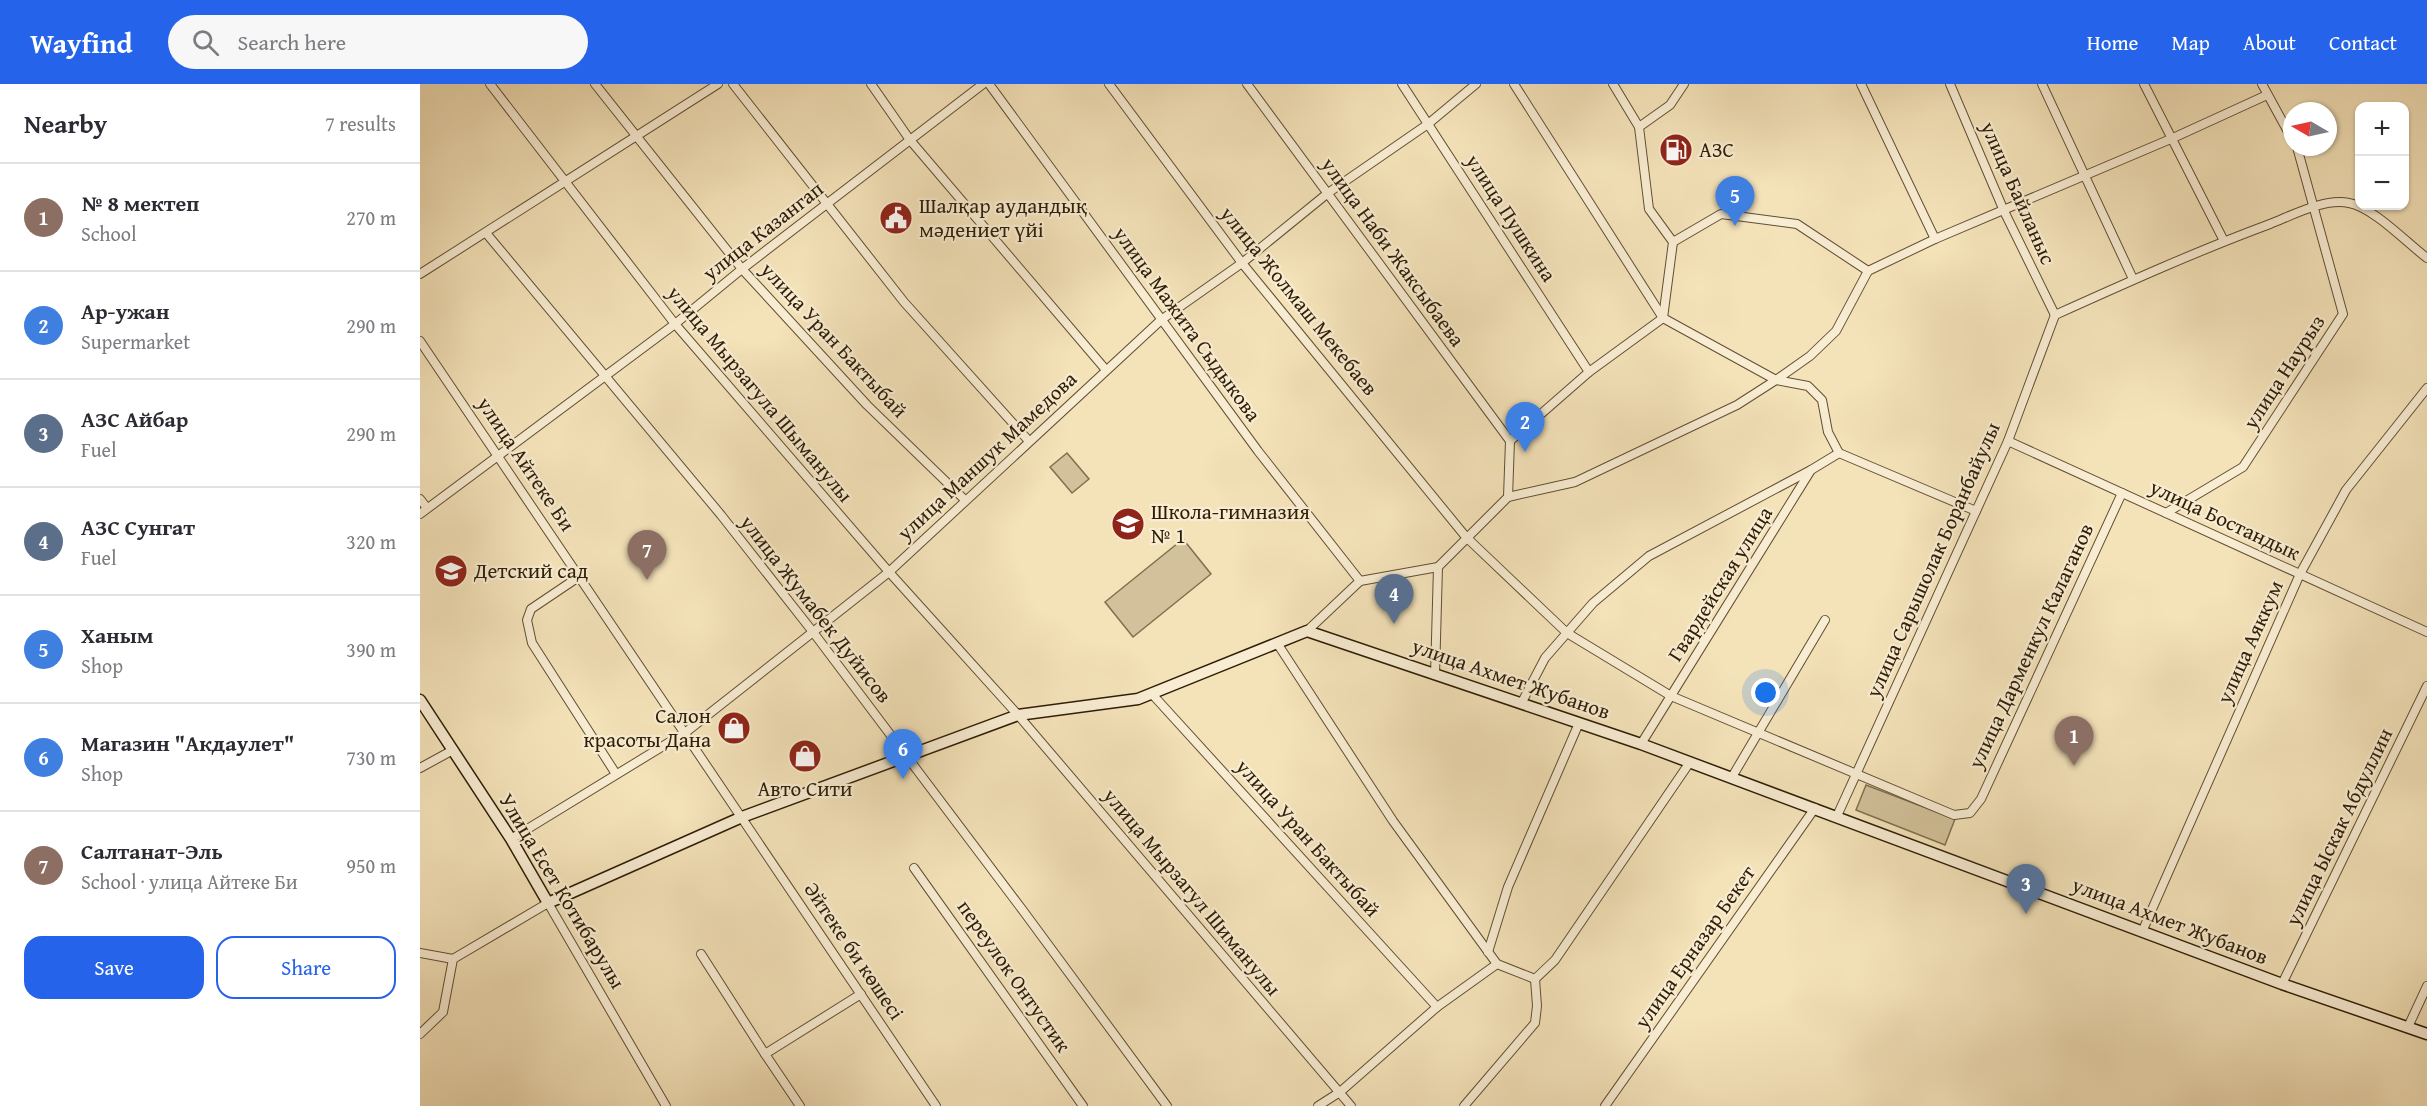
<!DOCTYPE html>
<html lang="en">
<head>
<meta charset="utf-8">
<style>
	:root { --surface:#fff; --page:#f7f7f7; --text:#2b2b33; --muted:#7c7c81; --line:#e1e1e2; --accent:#2563eb }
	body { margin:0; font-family:"Gentium Book Plus",serif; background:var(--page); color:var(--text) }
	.controls { position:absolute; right:18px; top:18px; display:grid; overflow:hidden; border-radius:12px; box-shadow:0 2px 4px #0004 }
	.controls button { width:54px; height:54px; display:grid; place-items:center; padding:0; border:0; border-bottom:2px solid var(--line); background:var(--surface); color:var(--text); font:30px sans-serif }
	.compass { position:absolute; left:1863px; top:18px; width:54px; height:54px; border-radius:50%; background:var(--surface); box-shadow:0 2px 4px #0004; rotate:279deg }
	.you { position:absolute; left:1346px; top:609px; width:21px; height:21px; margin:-15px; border:4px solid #fff; border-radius:50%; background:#1a73e8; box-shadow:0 0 0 9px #1a73e833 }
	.badge { display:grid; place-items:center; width:39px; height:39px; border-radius:50%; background:var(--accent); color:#fff; font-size:20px; font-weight:700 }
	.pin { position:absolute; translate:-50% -50px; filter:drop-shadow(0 2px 3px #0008) }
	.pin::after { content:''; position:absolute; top:32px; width:21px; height:18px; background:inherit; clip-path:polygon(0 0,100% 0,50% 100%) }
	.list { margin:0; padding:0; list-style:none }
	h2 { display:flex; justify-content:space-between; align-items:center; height:78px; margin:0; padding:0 24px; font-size:26px }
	h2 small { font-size:20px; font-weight:400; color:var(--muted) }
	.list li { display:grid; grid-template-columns:39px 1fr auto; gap:18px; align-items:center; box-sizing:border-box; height:108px; padding:0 24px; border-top:2px solid var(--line) }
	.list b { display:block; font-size:22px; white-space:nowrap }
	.list p { margin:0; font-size:20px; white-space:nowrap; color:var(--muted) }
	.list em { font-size:20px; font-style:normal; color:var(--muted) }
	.actions { display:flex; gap:12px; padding:18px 24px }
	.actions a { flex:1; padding:14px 0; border:2px solid var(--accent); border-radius:18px; text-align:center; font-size:21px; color:var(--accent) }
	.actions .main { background:var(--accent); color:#fff }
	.icon { flex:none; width:33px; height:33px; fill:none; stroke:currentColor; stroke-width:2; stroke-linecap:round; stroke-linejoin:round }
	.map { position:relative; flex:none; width:2007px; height:1022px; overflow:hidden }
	header { display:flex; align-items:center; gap:36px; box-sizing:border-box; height:84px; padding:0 30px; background:var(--accent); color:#fff }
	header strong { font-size:28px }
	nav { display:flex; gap:33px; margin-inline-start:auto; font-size:21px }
	.search { width:420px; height:54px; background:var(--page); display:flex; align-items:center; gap:15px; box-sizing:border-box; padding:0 21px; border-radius:33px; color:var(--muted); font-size:22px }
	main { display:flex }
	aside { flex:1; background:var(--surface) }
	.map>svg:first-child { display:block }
	.green { fill:#d2c19a; stroke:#807050; stroke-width:1.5 }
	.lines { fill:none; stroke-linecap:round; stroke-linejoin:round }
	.minor-casing { stroke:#604f32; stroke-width:10 }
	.secondary-casing { stroke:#2e1e05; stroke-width:13 }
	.minor { stroke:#f8ecd2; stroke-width:8 }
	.secondary { stroke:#f8ecd2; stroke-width:10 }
	.labels { text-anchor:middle; stroke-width:4.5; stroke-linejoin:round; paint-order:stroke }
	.poi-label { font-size:21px; fill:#2e1e05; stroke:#f8ecd2; text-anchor:start }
	.street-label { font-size:21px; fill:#2e1e05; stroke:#f8ecd2 }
</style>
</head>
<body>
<header>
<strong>Wayfind</strong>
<div class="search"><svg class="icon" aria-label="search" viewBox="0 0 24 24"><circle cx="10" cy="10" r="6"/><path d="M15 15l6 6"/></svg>Search here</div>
<nav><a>Home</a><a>Map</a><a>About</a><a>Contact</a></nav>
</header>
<main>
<aside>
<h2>Nearby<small>7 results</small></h2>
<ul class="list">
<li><span class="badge" style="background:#8d6e63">1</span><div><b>№ 8 мектеп</b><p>School</p></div><em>270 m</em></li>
<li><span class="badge" style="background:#3f7fe0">2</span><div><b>Ар-ужан</b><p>Supermarket</p></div><em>290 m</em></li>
<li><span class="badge" style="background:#5c6f8a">3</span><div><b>АЗС Айбар</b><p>Fuel</p></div><em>290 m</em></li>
<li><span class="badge" style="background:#5c6f8a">4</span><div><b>АЗС Сунгат</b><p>Fuel</p></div><em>320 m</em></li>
<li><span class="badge" style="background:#3f7fe0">5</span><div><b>Ханым</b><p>Shop</p></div><em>390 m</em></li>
<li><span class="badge" style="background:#3f7fe0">6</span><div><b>Магазин &quot;Акдаулет&quot;</b><p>Shop</p></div><em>730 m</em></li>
<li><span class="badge" style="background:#8d6e63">7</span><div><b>Салтанат-Эль</b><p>School · улица Айтеке Би</p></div><em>950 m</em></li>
</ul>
<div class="actions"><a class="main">Save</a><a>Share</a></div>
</aside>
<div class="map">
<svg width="2007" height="1022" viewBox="0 0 2007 1022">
	<rect width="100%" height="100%" fill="#f4e2b9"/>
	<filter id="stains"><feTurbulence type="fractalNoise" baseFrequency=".00333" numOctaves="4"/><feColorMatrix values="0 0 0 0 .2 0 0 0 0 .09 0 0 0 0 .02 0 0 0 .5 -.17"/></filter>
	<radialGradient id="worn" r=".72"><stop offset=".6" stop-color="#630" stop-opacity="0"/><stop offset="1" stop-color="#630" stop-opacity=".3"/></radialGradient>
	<g class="green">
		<polygon points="647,369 669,395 652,409 630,383"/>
		<polygon points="763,455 791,490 713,553 685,518"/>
		<polygon points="1446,701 1535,735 1525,761 1436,726"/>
	</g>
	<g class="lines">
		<g class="minor-casing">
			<g id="minor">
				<polyline points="70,0 255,240 469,488 598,631 931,1022"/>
				<polyline points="175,0 322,185 447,321 545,416"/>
				<polyline points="313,0 484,218 608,356"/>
				<polyline points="451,0 490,56 686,286"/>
				<polyline points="569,0 838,367 940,497"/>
				<polyline points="689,0 822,179 1046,453 1147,549 1251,612 1534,731 1550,729 1561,715 1702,409"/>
				<polyline points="827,0 1090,357"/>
				<polyline points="982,0 1169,288"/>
				<polyline points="1094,0 1243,234 1356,296 1388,302 1402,316 1408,348 1419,369 1556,427"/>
				<polyline points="1193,0 1219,43"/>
				<polyline points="1441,0 1515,155"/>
				<polyline points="1530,0 1584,127 1635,231"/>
				<polyline points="1622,0 1713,195"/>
				<polyline points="1724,0 1804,157"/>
				<polyline points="1842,0 1872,55"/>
				<polyline points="66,149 301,431 393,548 604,828 747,1022"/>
				<polyline points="1253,158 1301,130 1377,140 1448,187"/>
				<polyline points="0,190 298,0"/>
				<path d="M1635,231C1706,199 1777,167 1850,140C1873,131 1904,114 1929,119C1953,123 1987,159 2007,174"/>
				<polyline points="0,257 516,1022"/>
				<polyline points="1588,357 2007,548"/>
				<polyline points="1088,413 1090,357 1169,288 1243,234 1253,158 1229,125 1219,43 1250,21 1264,0"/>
				<polyline points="0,415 7,424"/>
				<polyline points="1746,429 1823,383 1923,230 1877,63"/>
				<polyline points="0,430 255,240 322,185 563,0"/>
				<polyline points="160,492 111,525 107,536 112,559 196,690"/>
				<polyline points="887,547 940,497 1018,483"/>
				<polyline points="857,559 973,737 1077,880 1017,923 920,1008 898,1022"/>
				<polyline points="1015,591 1018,483 1088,413 1155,398 1317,321 1356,296 1390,272 1416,247 1448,187 1515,155 1753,54 1847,11"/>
				<polyline points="732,610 1017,923"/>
				<polyline points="1101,620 1125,574 1173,519 1229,472 1391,386"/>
				<polyline points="1221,660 1391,386 1419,369"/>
				<polyline points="0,684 33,666"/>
				<polyline points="1312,693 1405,536"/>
				<polyline points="1417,732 1588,357 1635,231"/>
				<polyline points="91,755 266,648 393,548 469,488 741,236 822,179 908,109 1008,40 1056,0"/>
				<polyline points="494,784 663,1022"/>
				<polyline points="1722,848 1880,490 1926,406 2007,304"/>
				<polyline points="1068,868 1088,803 1159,639"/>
				<polyline points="0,869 33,875"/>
				<polyline points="281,870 345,970"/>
				<polyline points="1077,880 1115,895 1135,876 1270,678"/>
				<polyline points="1862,900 2007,602"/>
				<polyline points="1988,943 2007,902"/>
				<polyline points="0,950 23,928 33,875 128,819 246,1022"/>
				<polyline points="380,1022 345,970 441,910"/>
				<polyline points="1044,1022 1115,939 1117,922 1115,895"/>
				<polyline points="1185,1022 1395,724"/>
			</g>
		</g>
		<g class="secondary-casing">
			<polyline id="secondary" points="0,616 91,755 128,819 322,733 598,631 718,615 887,547 1221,660 1862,900 2007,950"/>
		</g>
		<use href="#minor" class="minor"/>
		<use href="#secondary" class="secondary"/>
	</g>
	<defs>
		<g id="fuel-disc" transform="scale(1.725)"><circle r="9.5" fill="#8f2418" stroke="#f8ecd2"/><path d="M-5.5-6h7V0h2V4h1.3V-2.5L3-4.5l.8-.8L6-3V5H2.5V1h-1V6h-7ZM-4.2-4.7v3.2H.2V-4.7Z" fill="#fff"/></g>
		<g id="civic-disc" transform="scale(1.725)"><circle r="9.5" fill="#8f2418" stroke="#f8ecd2"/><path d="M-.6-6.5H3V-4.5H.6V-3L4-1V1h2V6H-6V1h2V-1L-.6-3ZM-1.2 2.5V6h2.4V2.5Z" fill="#fff"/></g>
		<g id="school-disc" transform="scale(1.725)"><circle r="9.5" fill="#8f2418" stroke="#f8ecd2"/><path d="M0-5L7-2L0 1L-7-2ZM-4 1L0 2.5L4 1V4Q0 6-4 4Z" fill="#fff"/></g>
		<g id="shop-disc" transform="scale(1.725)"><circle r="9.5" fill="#8f2418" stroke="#f8ecd2"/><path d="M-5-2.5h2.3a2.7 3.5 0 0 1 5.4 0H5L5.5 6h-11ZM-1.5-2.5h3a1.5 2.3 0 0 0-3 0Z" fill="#fff"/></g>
	</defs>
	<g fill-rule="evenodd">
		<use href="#fuel-disc" x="1256" y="66"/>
		<use href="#civic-disc" x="476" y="134"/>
		<use href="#school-disc" x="708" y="440"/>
		<use href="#school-disc" x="31" y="487"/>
		<use href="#shop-disc" x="314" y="644"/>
		<use href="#shop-disc" x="385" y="672"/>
	</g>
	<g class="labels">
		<g class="poi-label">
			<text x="1279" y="73">АЗС</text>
			<text x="499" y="129">Шалқар аудандық<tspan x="499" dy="24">мәдениет үйі</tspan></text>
			<text x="731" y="435">Школа-гимназия<tspan x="731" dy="24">№ 1</tspan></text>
			<text x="54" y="494">Детский сад</text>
			<text x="291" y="639" text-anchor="end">Салон<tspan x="291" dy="24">красоты Дана</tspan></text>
			<text x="385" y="712" text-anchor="middle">Авто Сити</text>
		</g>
		<g class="street-label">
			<text transform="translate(1598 109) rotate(66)" y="7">улица Байланыс</text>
			<text transform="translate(1091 134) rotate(57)" y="7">улица Пушкина</text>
			<text transform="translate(343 147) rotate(-38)" y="7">улица Казангап</text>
			<text transform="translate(973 168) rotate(54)" y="7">улица Наби Жаксыбаева</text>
			<text transform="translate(879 217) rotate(51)" y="7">улица Жолмаш Мекебаев</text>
			<text transform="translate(767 240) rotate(54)" y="7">улица Мажита Сыдыкова</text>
			<text transform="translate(414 256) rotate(47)" y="7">улица Уран Бактыбай</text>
			<text transform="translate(1864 288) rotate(-57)" y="7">улица Наурыз</text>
			<text transform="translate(340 310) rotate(50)" y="7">улица Мырзагула Шыманулы</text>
			<text transform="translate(567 372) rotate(-43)" y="7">улица Маншук Мамедова</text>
			<text transform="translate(106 380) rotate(56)" y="7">улица Айтеке Би</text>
			<text transform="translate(1805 436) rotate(25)" y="7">улица Бостандык</text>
			<text transform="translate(1513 476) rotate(-66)" y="7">улица Сарышолак Боранбайулы</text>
			<text transform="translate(1300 500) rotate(-58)" y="7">Гвардейская улица</text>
			<text transform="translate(396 525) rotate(52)" y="7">улица Жумабек Дуйисов</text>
			<text transform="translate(1830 558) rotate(-66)" y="7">улица Аяккум</text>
			<text transform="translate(1611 562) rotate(-65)" y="7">улица Дарменкул Калаганов</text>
			<text transform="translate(1091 595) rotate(19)" y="7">улица Ахмет Жубанов</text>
			<text transform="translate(1919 743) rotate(-64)" y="7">улица Ыскак Абдуллин</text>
			<text transform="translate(888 754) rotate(48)" y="7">улица Уран Бактыбай</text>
			<text transform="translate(142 807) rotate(59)" y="7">Улица Есет Котибарулы</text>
			<text transform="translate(772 808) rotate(50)" y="7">улица Мырзагул Шиманулы</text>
			<text transform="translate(1750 837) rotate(21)" y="7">улица Ахмет Жубанов</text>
			<text transform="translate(1275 863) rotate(-55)" y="7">улица Ерназар Бекет</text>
			<text transform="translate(434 867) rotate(56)" y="7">Әйтеке би көшесі</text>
			<text transform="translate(594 892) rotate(55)" y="7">переулок Онтустик</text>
		</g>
	</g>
	<rect width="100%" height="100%" filter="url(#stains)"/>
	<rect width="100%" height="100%" fill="url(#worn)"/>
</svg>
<div class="controls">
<button>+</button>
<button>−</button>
</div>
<svg class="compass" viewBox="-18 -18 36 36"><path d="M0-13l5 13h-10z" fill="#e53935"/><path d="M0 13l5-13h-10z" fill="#7c7c81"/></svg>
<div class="you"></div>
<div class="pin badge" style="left:1654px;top:682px;background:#8d6e63">1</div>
<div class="pin badge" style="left:1105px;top:368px;background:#3f7fe0">2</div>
<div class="pin badge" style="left:1606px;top:830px;background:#5c6f8a">3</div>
<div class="pin badge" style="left:974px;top:540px;background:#5c6f8a">4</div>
<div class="pin badge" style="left:1315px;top:142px;background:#3f7fe0">5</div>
<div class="pin badge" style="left:483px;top:695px;background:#3f7fe0">6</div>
<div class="pin badge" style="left:227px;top:496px;background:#8d6e63">7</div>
</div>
</main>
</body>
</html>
